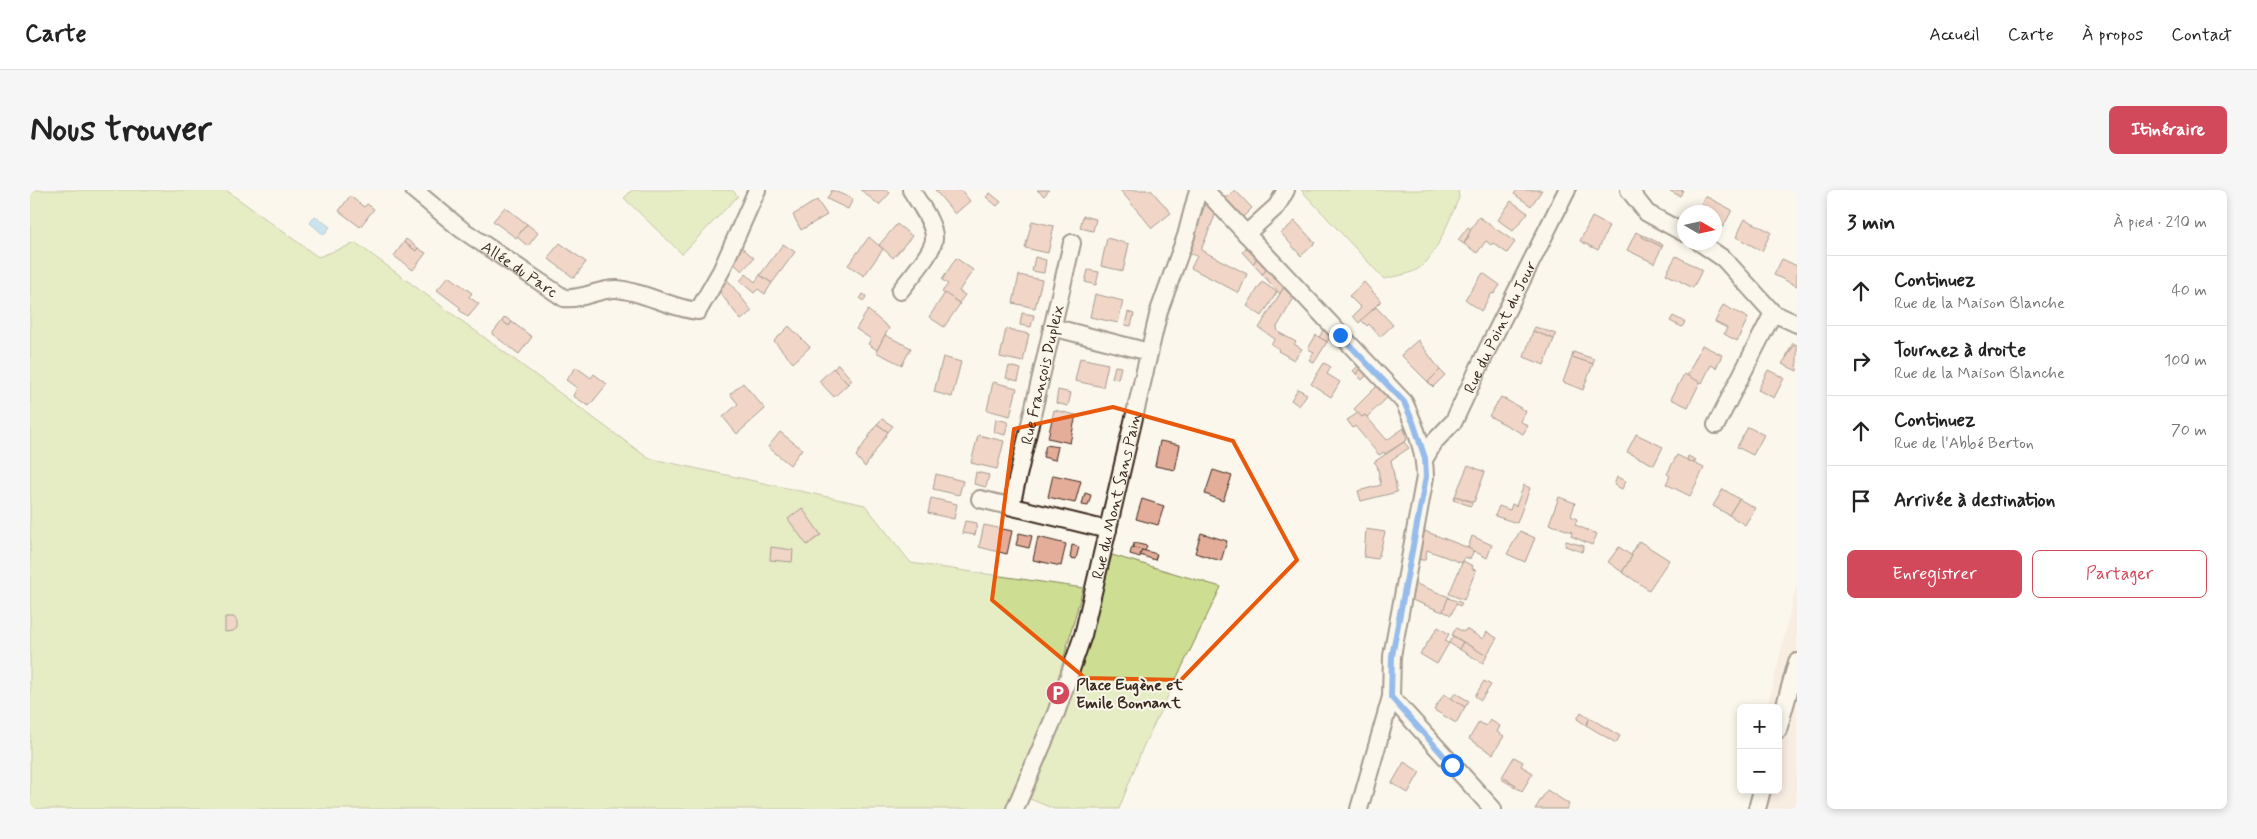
<!DOCTYPE html>
<html lang="fr">
<head>
<meta charset="utf-8">
<style>
	:root { --surface:#fff; --page:#f6f6f6; --text:#222; --muted:#767676; --line:#e0e0e0; --accent:#d1495b }
	body { margin:0; font-family:Mynerve,sans-serif; background:var(--page); color:var(--text) }
	.controls { position:absolute; right:15px; bottom:15px; display:grid; overflow:hidden; border-radius:8px; box-shadow:0 2px 8px #0003 }
	.controls button { width:45px; height:45px; display:grid; place-items:center; padding:0; border:0; border-bottom:1px solid var(--line); background:var(--surface); color:var(--text); font:25px sans-serif }
	.compass { position:absolute; left:1647px; top:15px; width:45px; height:45px; border-radius:50%; background:var(--surface); box-shadow:0 2px 8px #0003; rotate:99deg }
	.stop { position:absolute; width:15px; height:15px; margin:-11px; border:4px solid #1a73e8; border-radius:50%; background:#fff }
	.stop.end { background:#1a73e8; border-color:#fff; box-shadow:0 1px 5px #0008 }
	.list { margin:0; padding:0; list-style:none }
	h2 { display:flex; justify-content:space-between; align-items:center; height:65px; margin:0; padding:0 20px; font-size:21px }
	h2 small { font-size:16px; font-weight:400; color:var(--muted) }
	.list li { display:grid; grid-template-columns:32px 1fr auto; gap:15px; align-items:center; box-sizing:border-box; height:70px; padding:0 20px; border-top:1px solid var(--line) }
	.list b { display:block; font-size:19px; white-space:nowrap }
	.list p { margin:0; font-size:16px; white-space:nowrap; color:var(--muted) }
	.list em { font-size:16px; font-style:normal; color:var(--muted) }
	.actions { display:flex; gap:10px; padding:15px 20px }
	.actions a { flex:1; padding:11px 0; border:1px solid var(--accent); border-radius:8px; text-align:center; font-size:18px; color:var(--accent) }
	.actions .main { background:var(--accent); color:#fff }
	.icon { flex:none; width:28px; height:28px; fill:none; stroke:currentColor; stroke-width:2; stroke-linecap:round; stroke-linejoin:round }
	.map { position:relative; flex:none; width:1767px; height:619px; overflow:hidden; border-radius:8px }
	header { display:flex; align-items:center; gap:30px; box-sizing:border-box; height:70px; padding:0 25px; background:var(--surface); border-bottom:1px solid var(--line) }
	header strong { font-size:24px }
	nav { display:flex; gap:28px; margin-inline-start:auto; font-size:18px }
	.intro { display:flex; align-items:center; justify-content:space-between; box-sizing:border-box; height:120px; padding:0 30px }
	h1 { margin:0; font-size:35px }
	.button { padding:12px 22px; border-radius:8px; background:var(--accent); color:#fff; font-size:18px; font-weight:700 }
	main { display:flex; gap:30px; padding:0 30px }
	aside { flex:1; background:var(--surface); border-radius:8px; box-shadow:0 2px 8px #0003 }
	.map>svg:first-child { display:block }
	.built { fill:#f4e1d3 }
	.green { fill:#cdde92; stroke:#848458 }
	.water { fill:#90cbf0; stroke:#6e8b9c }
	.building { fill:#e4ad9a; stroke:#3b2a1e }
	.lines { fill:none; stroke-linecap:round; stroke-linejoin:round }
	.minor-casing { stroke:#3b2a1e; stroke-width:20 }
	.minor { stroke:#fbf7ec; stroke-width:16 }
	.route { stroke:#1a73e8; stroke-width:6 }
	.marked { fill:none; stroke:#e8590c; stroke-width:4; stroke-linejoin:round }
	.labels { text-anchor:middle; stroke-width:4; stroke-linejoin:round; paint-order:stroke }
	.street-label { font-size:16px; fill:#3b2a1e; stroke:#fbf7ec }
	.poi-label { font-size:16px; font-weight:bold; fill:#3b2a1e; stroke:#fbf7ec; text-anchor:start }
</style>
</head>
<body>
<header>
<strong>Carte</strong>
<nav><a>Accueil</a><a>Carte</a><a>À propos</a><a>Contact</a></nav>
</header>
<div class="intro"><h1>Nous trouver</h1><a class="button">Itinéraire</a></div>
<main>
<div class="map">
<svg width="1767" height="619" viewBox="0 0 1767 619">
	<rect width="100%" height="100%" fill="#fbf7ec"/>
	<filter id="ink" filterUnits="userSpaceOnUse"><feTurbulence type="fractalNoise" baseFrequency=".02" numOctaves="2"/><feDisplacementMap in="SourceGraphic" scale="10" xChannelSelector="R" yChannelSelector="G"/><feConvolveMatrix kernelMatrix="1 2 1 2 8 2 1 2 1" color-interpolation-filters="sRGB"/></filter>
	<g filter="url(#ink)">
		<polygon class="built" points="1767,392 1767,619 1719,619 1722,600 1748,600 1748,518 1737,518"/>
		<g class="green">
			<polygon points="0,0 196,0 288,67 326,53 618,268 835,315 881,373 1053,398 1019,522 978,619 0,619"/>
			<polygon points="602,0 702,0 708,6 652,64 594,8"/>
			<path d="M1271,0H1428L1429,8C1420,27 1406,68 1388,79C1378,85 1365,86 1354,89Z"/>
			<polygon points="1082,365 1191,397 1113,557 1089,619 1024,619 1000,609 1034,525 1060,447"/>
		</g>
		<polygon class="water" points="285,26 300,37 294,45 280,33"/>
		<g class="building">
			<polygon points="802,0 823,9 818,19 797,9"/>
			<polygon points="831,0 856,0 860,3 849,15"/>
			<polygon points="905,0 931,0 940,11 925,24"/>
			<polygon points="1007,0 1019,0 1014,6"/>
			<polygon points="1090,0 1121,0 1141,23 1122,38"/>
			<polygon points="1205,0 1222,18 1212,28 1194,9"/>
			<polygon points="1487,0 1512,0 1501,16 1484,4"/>
			<polygon points="1638,0 1653,0 1650,6"/>
			<polygon points="960,3 971,12 967,16 956,7"/>
			<polygon points="320,6 334,17 337,14 344,19 330,37 309,21"/>
			<polygon points="1675,6 1702,20 1693,37 1684,33 1684,22 1667,22"/>
			<polygon points="787,10 797,25 771,40 763,25"/>
			<polygon points="1481,11 1498,23 1483,41 1468,30"/>
			<polygon points="1176,12 1186,23 1171,60 1217,84 1209,103 1161,78 1167,66 1157,63"/>
			<polygon points="475,17 497,34 486,48 463,31"/>
			<polygon points="1053,26 1066,29 1063,41 1050,38"/>
			<polygon points="1449,27 1485,52 1477,63 1463,53 1461,55 1456,51 1447,63 1434,54 1439,46 1437,44"/>
			<polygon points="1562,27 1579,36 1568,60 1550,51"/>
			<polygon points="1715,29 1741,42 1732,61 1706,47"/>
			<polygon points="1002,31 1024,36 1018,63 995,58"/>
			<polygon points="1265,31 1285,53 1271,66 1251,43"/>
			<polygon points="497,34 508,43 498,56 487,47"/>
			<polygon points="867,34 882,46 863,68 849,55"/>
			<polygon points="1438,37 1441,39 1434,54 1428,50"/>
			<polygon points="1606,42 1632,57 1624,73 1597,60"/>
			<polygon points="1613,45 1633,55 1632,57 1612,47"/>
			<polygon points="839,47 853,59 834,86 818,75"/>
			<polygon points="1077,48 1099,54 1093,81 1071,76"/>
			<polygon points="376,49 388,58 386,61 374,52"/>
			<polygon points="374,52 386,61 388,58 396,63 383,80 364,66"/>
			<polygon points="530,53 556,72 544,88 520,70 519,66"/>
			<polygon points="753,54 765,62 742,93 730,85"/>
			<polygon points="709,55 724,68 712,81 702,72"/>
			<polygon points="1217,57 1227,68 1223,74 1212,62"/>
			<polygon points="1646,66 1672,80 1663,98 1636,84"/>
			<polygon points="1005,67 1016,70 1014,83 1002,81"/>
			<polygon points="926,68 943,80 929,101 935,105 929,113 912,102 918,94 912,90"/>
			<polygon points="1227,68 1238,79 1232,84 1223,74"/>
			<polygon points="1752,69 1767,76 1767,96 1744,85"/>
			<polygon points="1238,79 1254,97 1250,104 1232,84"/>
			<polygon points="1058,80 1069,82 1066,95 1055,92"/>
			<polygon points="1453,83 1470,95 1464,104 1462,103 1451,121 1435,109"/>
			<polygon points="716,84 725,92 730,85 742,93 735,104 728,99 724,103 710,91"/>
			<polygon points="989,85 1012,90 1005,118 983,113"/>
			<polygon points="419,86 442,103 439,107 449,114 438,127 429,120 431,118 407,100"/>
			<polygon points="696,88 722,121 711,130 688,100"/>
			<polygon points="1232,92 1247,102 1232,126 1217,116"/>
			<polygon points="1334,92 1351,111 1329,133 1323,126 1331,118 1319,106"/>
			<polygon points="1254,97 1264,108 1247,137 1248,142 1266,152 1264,154 1272,159 1264,170 1248,161 1249,159 1241,154 1245,149 1229,138"/>
			<polygon points="915,103 930,114 914,137 899,127"/>
			<polygon points="833,104 836,106 834,111 830,109"/>
			<polygon points="1065,104 1093,111 1088,133 1060,127"/>
			<polygon points="1693,115 1718,128 1707,151 1694,144 1697,138 1685,132"/>
			<polygon points="1346,117 1363,135 1350,147 1339,134 1337,136 1331,130"/>
			<polygon points="838,120 859,138 847,160 838,154 841,149 826,139"/>
			<polygon points="1098,122 1104,124 1101,136 1095,135"/>
			<polygon points="992,123 1004,125 1001,137 990,135"/>
			<polygon points="1643,126 1655,132 1652,137 1640,131"/>
			<polygon points="475,127 482,132 479,136 472,131"/>
			<polygon points="472,131 479,136 482,132 502,147 489,164 462,144"/>
			<polygon points="759,136 780,157 763,173 744,151"/>
			<polygon points="1505,137 1526,144 1524,149 1503,141"/>
			<polygon points="976,139 999,144 993,172 970,167"/>
			<polygon points="1294,140 1300,147 1297,152 1289,147"/>
			<polygon points="1503,141 1524,149 1514,175 1494,167"/>
			<polygon points="855,145 881,158 872,175 846,162"/>
			<polygon points="1286,145 1297,152 1284,173 1279,170 1284,162 1278,159"/>
			<polygon points="1388,150 1410,180 1398,192 1371,165"/>
			<polygon points="1763,153 1765,154 1758,168 1756,167"/>
			<polygon points="1765,154 1767,155 1767,181 1752,174"/>
			<polygon points="1672,155 1692,165 1686,178 1681,175 1672,193 1657,186"/>
			<polygon points="1543,162 1564,169 1563,174 1542,167"/>
			<polygon points="913,167 931,172 922,207 904,202"/>
			<polygon points="1542,167 1563,174 1553,200 1533,192"/>
			<polygon points="1050,168 1078,174 1073,197 1045,191"/>
			<polygon points="1294,173 1301,177 1297,184 1310,192 1301,207 1281,194"/>
			<polygon points="808,174 822,190 818,194 804,179"/>
			<polygon points="979,176 991,179 988,191 976,188"/>
			<polygon points="1085,176 1091,177 1088,189 1082,188"/>
			<polygon points="1328,176 1330,178 1326,184 1323,181"/>
			<polygon points="546,177 561,188 564,184 577,194 559,216 543,206 547,198 536,190"/>
			<polygon points="803,178 818,194 804,207 789,191"/>
			<polygon points="1330,178 1337,185 1332,190 1326,184"/>
			<polygon points="1410,180 1415,185 1403,197 1398,192"/>
			<polygon points="1738,180 1754,188 1744,208 1728,200"/>
			<polygon points="1654,184 1670,192 1658,217 1641,209"/>
			<polygon points="963,192 987,198 980,226 957,220"/>
			<polygon points="713,193 735,219 707,244 693,227 708,214 700,204"/>
			<polygon points="1347,196 1358,207 1337,227 1335,225 1332,227 1324,219"/>
			<polygon points="1268,199 1277,204 1269,216 1261,210"/>
			<polygon points="1028,200 1041,203 1038,216 1026,213"/>
			<polygon points="1471,207 1496,221 1490,231 1498,236 1493,244 1459,226"/>
			<polygon points="1024,220 1046,225 1040,253 1018,248"/>
			<polygon points="1328,223 1332,227 1335,225 1357,250 1374,238 1377,250 1355,264 1354,262 1349,265 1325,236 1323,238 1317,230"/>
			<polygon points="852,229 863,236 858,242 847,234"/>
			<polygon points="966,229 978,232 975,245 964,242"/>
			<polygon points="847,234 858,242 835,277 826,266"/>
			<polygon points="1718,237 1734,245 1723,265 1707,257"/>
			<polygon points="750,242 772,259 760,275 738,257"/>
			<polygon points="1606,244 1633,257 1624,275 1597,262"/>
			<polygon points="948,245 974,251 967,279 941,273"/>
			<polygon points="1130,251 1150,255 1145,280 1125,276"/>
			<polygon points="1374,252 1379,258 1361,270 1367,302 1331,311 1328,301 1351,295 1347,275 1344,272"/>
			<polygon points="1016,255 1028,257 1025,270 1013,267"/>
			<polygon points="1647,265 1674,278 1660,306 1636,294 1640,286 1637,284"/>
			<polygon points="1658,266 1666,270 1664,273 1657,270"/>
			<polygon points="1438,275 1455,282 1444,312 1425,306"/>
			<polygon points="1183,280 1202,286 1193,311 1175,304"/>
			<polygon points="946,282 959,285 956,297 944,294"/>
			<polygon points="906,284 933,291 929,305 903,299"/>
			<polygon points="1023,285 1051,291 1045,313 1018,307"/>
			<polygon points="1587,287 1596,291 1592,299 1584,295"/>
			<polygon points="1494,295 1500,298 1487,333 1465,326 1469,316 1480,320 1482,314 1486,316"/>
			<polygon points="1693,299 1709,309 1699,325 1683,316"/>
			<polygon points="1055,303 1061,305 1058,316 1052,315"/>
			<polygon points="1425,306 1442,312 1441,316 1423,310"/>
			<polygon points="1529,307 1545,313 1541,326 1547,329 1545,335 1567,344 1562,355 1541,346 1542,342 1519,334"/>
			<polygon points="901,308 927,314 924,329 898,323"/>
			<polygon points="1112,309 1134,316 1128,335 1106,329"/>
			<polygon points="1709,309 1725,318 1715,335 1699,325"/>
			<polygon points="772,318 791,345 777,355 758,329"/>
			<polygon points="935,331 947,333 945,345 932,343"/>
			<polygon points="954,335 982,341 977,364 949,357"/>
			<polygon points="1336,339 1355,342 1348,369 1334,367"/>
			<polygon points="1392,340 1444,360 1440,369 1435,367 1432,373 1397,360 1395,370 1391,370 1388,366"/>
			<polygon points="1490,341 1505,348 1495,372 1477,364"/>
			<polygon points="989,343 1002,346 999,358 986,355"/>
			<polygon points="1171,343 1197,351 1191,371 1165,363"/>
			<polygon points="1442,346 1462,355 1457,368 1438,358"/>
			<polygon points="1008,347 1036,354 1031,376 1003,370"/>
			<polygon points="1536,351 1554,356 1552,362 1535,356"/>
			<polygon points="1609,351 1639,370 1619,400 1592,382 1602,366 1601,365"/>
			<polygon points="1104,353 1117,356 1115,361 1103,358"/>
			<polygon points="1042,355 1049,357 1046,369 1040,368"/>
			<polygon points="741,357 763,360 762,372 740,370"/>
			<polygon points="1102,357 1112,360 1110,367 1100,364"/>
			<polygon points="1589,357 1602,366 1592,382 1578,372"/>
			<polygon points="1112,360 1127,364 1125,370 1110,365"/>
			<polygon points="1433,371 1443,376 1442,379 1446,380 1434,410 1419,404"/>
			<polygon points="1384,393 1419,407 1413,422 1382,410"/>
			<polygon points="1418,408 1432,413 1430,416 1426,414 1421,425 1413,421"/>
			<polygon points="195,427 204,427 207,431 207,438 203,441 195,442"/>
			<polygon points="1408,437 1419,444 1415,451 1419,453 1407,474 1390,464"/>
			<polygon points="1426,438 1434,442 1436,439 1453,449 1457,442 1467,448 1456,466 1422,445"/>
			<polygon points="1423,446 1433,452 1429,459 1419,453"/>
			<polygon points="1433,452 1457,466 1453,473 1429,459"/>
			<polygon points="1454,491 1461,495 1451,510 1445,506"/>
			<polygon points="1425,503 1439,511 1435,517 1421,509"/>
			<polygon points="1414,504 1435,517 1426,533 1404,520"/>
			<polygon points="1551,522 1560,528 1556,535 1547,529"/>
			<polygon points="1560,528 1590,546 1586,553 1556,535"/>
			<polygon points="1460,530 1470,536 1467,542 1474,546 1463,564 1439,549 1449,532 1456,536"/>
			<polygon points="1484,567 1493,572 1491,576 1503,583 1492,601 1485,597 1486,595 1472,587"/>
			<polygon points="1374,572 1390,582 1378,603 1362,593"/>
			<polygon points="1472,587 1486,595 1485,597 1471,589"/>
			<polygon points="1517,600 1539,614 1537,619 1505,619"/>
		</g>
		<g class="lines">
			<g class="minor-casing">
				<g id="minor">
					<path id="s1" d="M384,0L431,39L534,108C553,110 570,98 587,99C615,102 640,118 668,121L691,81L727,0"/>
					<path d="M1175,0L1374,212C1385,236 1395,260 1395,287L1362,466L1361,507L1463,619"/>
					<polyline points="1599,0 1617,23 1654,43"/>
					<polyline points="1216,44 1247,16 1256,0"/>
					<polyline points="1669,52 1694,69 1743,123 1686,235"/>
					<path d="M870,101C879,89 903,63 904,49C905,34 889,13 881,0"/>
					<polyline points="1743,123 1767,134"/>
					<polyline points="1022,137 1119,162"/>
					<path id="s2" d="M1395,268L1405,251L1424,231L1458,158L1537,0"/>
					<polyline points="950,309 1078,340"/>
					<path id="s3" d="M981,316L1042,53"/>
					<polyline points="1748,540 1767,472"/>
					<path id="s4" d="M985,619L1026,523L1053,445L1129,121L1156,46L1168,0"/>
					<polyline points="1329,619 1361,507"/>
					<polyline points="1727,619 1732,600"/>
				</g>
			</g>
			<use href="#minor" class="minor"/>
		</g>
	</g>
	<g class="lines" filter="url(#ink)">
		<polyline class="route" points="1310,145 1374,212 1383,232 1395,268 1396,287 1362,466 1361,507 1422,575"/>
	</g>
	<path d="M0 0H1767V619H0ZM1083,217L1203,251L1267,370L1151,490L1055,488L962,410L984,239Z" fill="#fbf7ec" fill-opacity=".55" fill-rule="evenodd"/>
	<path class="marked" d="M1083,217L1203,251L1267,370L1151,490L1055,488L962,410L984,239Z"/>
	<defs>
		<g id="parking-disc" transform="scale(1.25)"><circle r="9.5" fill="#d1495b" stroke="#fbf7ec"/><path d="M-3.5-5.5H1a3.5 3.5 0 0 1 0 7H-1V5.5H-3.5ZM-1-3.4V-.6H.8a1.4 1.4 0 0 0 0-2.8Z" fill="#fff"/></g>
	</defs>
	<g fill-rule="evenodd">
		<use href="#parking-disc" x="1028" y="503"/>
	</g>
	<g class="labels">
		<g class="street-label">
			<text dy="6" stroke="none"><textPath href="#s1" startOffset="132">Allée du Parc</textPath></text>
			<text dy="6" stroke="none"><textPath href="#s2" startOffset="152">Rue du Point du Jour</textPath></text>
			<text dy="6" stroke="none"><textPath href="#s3" startOffset="135">Rue François Dupleix</textPath></text>
			<text dy="6" stroke="none"><textPath href="#s4" startOffset="330">Rue du Mont Sans Pain</textPath></text>
		</g>
		<g class="poi-label">
			<text x="1046" y="500">Place Eugène et<tspan x="1046" dy="18">Emile Bonnant</tspan></text>
		</g>
	</g>
</svg>
<div class="controls">
<button>+</button>
<button>−</button>
</div>
<svg class="compass" viewBox="-18 -18 36 36"><path d="M0-13l5 13h-10z" fill="#e53935"/><path d="M0 13l5-13h-10z" fill="#767676"/></svg>
<div class="stop" style="left:1422px;top:575px"></div>
<div class="stop end" style="left:1310px;top:145px"></div>
</div>
<aside>
<h2>3 min<small>À pied · 210 m</small></h2>
<ul class="list">
<li><svg class="icon" aria-label="ahead" viewBox="0 0 24 24"><path d="M12 20V5M6 11l6-6 6 6"/></svg><div><b>Continuez</b><p>Rue de la Maison Blanche</p></div><em>40 m</em></li>
<li><svg class="icon" aria-label="right" viewBox="0 0 24 24"><path d="M7 20v-9h11M14 6l5 5-5 5"/></svg><div><b>Tournez à droite</b><p>Rue de la Maison Blanche</p></div><em>100 m</em></li>
<li><svg class="icon" aria-label="ahead" viewBox="0 0 24 24"><path d="M12 20V5M6 11l6-6 6 6"/></svg><div><b>Continuez</b><p>Rue de l'Abbé Berton</p></div><em>70 m</em></li>
<li><svg class="icon" aria-label="arrive" viewBox="0 0 24 24"><path d="M6 21V4h12l-3 4 3 4H6"/></svg><div><b>Arrivée à destination</b></div></li>
</ul>
<div class="actions"><a class="main">Enregistrer</a><a>Partager</a></div>
</aside>
</main>
</body>
</html>
